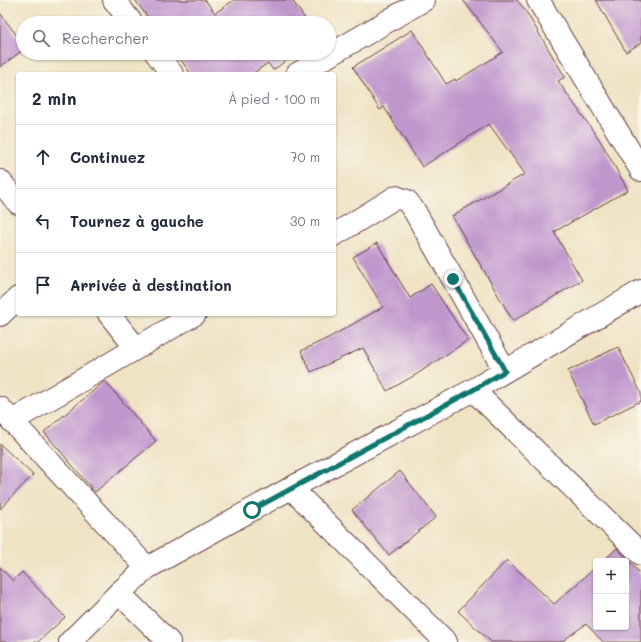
<!DOCTYPE html>
<html lang="fr">
<head>
<meta charset="utf-8">
<style>
	:root { --surface:#fff; --page:#f6f6f7; --text:#1f2937; --muted:#747a83; --line:#e0e1e3 }
	body { margin:0; font-family:Mali,sans-serif; background:var(--page); color:var(--text) }
	.controls { position:absolute; right:12px; bottom:12px; display:grid; overflow:hidden; border-radius:4px; box-shadow:0 1px 3px #0004 }
	.controls button { width:36px; height:36px; display:grid; place-items:center; padding:0; border:0; border-bottom:1px solid var(--line); background:var(--surface); color:var(--text); font:20px sans-serif }
	.stop { position:absolute; width:12px; height:12px; margin:-9px; border:3px solid #0f766e; border-radius:50%; background:#fff }
	.stop.end { background:#0f766e; border-color:#fff; box-shadow:0 1px 4px #0008 }
	.list { margin:0; padding:0; list-style:none }
	h2 { display:flex; justify-content:space-between; align-items:center; height:52px; margin:0; padding:0 16px; font-size:17px }
	h2 small { font-size:13px; font-weight:400; color:var(--muted) }
	.list li { display:grid; grid-template-columns:26px 1fr auto; gap:12px; align-items:center; box-sizing:border-box; height:64px; padding:0 16px; border-top:1px solid var(--line) }
	.list b { display:block; font-size:15px; white-space:nowrap }
	.list em { font-size:13px; font-style:normal; color:var(--muted) }
	.icon { flex:none; width:22px; height:22px; fill:none; stroke:currentColor; stroke-width:2; stroke-linecap:round; stroke-linejoin:round }
	.map { position:relative; flex:none; width:641px; height:642px; overflow:hidden }
	.search { position:absolute; background:var(--surface); box-shadow:0 1px 3px #0004; left:16px; top:16px; width:320px; height:44px; display:flex; align-items:center; gap:10px; box-sizing:border-box; padding:0 14px; border-radius:22px; color:var(--muted); font-size:15px }
	.panel { position:absolute; background:var(--surface); box-shadow:0 1px 3px #0004; left:16px; top:72px; width:320px; height:244px; border-radius:4px }
	.map>svg:first-child { display:block }
	.building { fill:#bf97cd }
	.lines { fill:none; stroke-linecap:round; stroke-linejoin:round }
	.minor-casing { stroke:#633c42; stroke-width:24 }
	.minor { stroke:#fff; stroke-width:22 }
	.route { stroke:#0f766e; stroke-width:5 }
</style>
</head>
<body>
<div class="map">
<svg width="641" height="642" viewBox="0 0 641 642">
	<rect width="100%" height="100%" fill="#fbf7ec"/>
	<filter id="ink" filterUnits="userSpaceOnUse"><feTurbulence type="fractalNoise" baseFrequency=".025" numOctaves="2"/><feDisplacementMap in="SourceGraphic" scale="8" xChannelSelector="R" yChannelSelector="G"/><feConvolveMatrix kernelMatrix="1 2 1 2 8 2 1 2 1" color-interpolation-filters="sRGB"/></filter>
	<filter id="wash" filterUnits="userSpaceOnUse"><feTurbulence type="fractalNoise" baseFrequency=".012" numOctaves="4" result="noise"/><feDisplacementMap in="SourceGraphic" scale="16" xChannelSelector="R" yChannelSelector="G"/><feGaussianBlur stdDeviation="0.9" result="paint"/><feColorMatrix in="noise" values="0 0 0 0 0 0 0 0 0 0 0 0 0 0 0 0 0 1.4 0 .05"/><feComposite in="paint" operator="in"/></filter>
	<g filter="url(#wash)">
		<rect width="100%" height="100%" fill="#efe3c4"/>
		<g id="blocks">
			<g class="building">
				<polygon points="135,0 205,0 215,13 234,0 292,0 308,23 152,23"/>
				<polygon points="463,0 517,0 525,10 565,77 558,81 601,142 628,190 554,232 582,280 513,321 452,216 525,174 489,124 422,167 384,107 380,110 353,67 412,30 446,84 455,79 456,81 503,52"/>
				<polygon points="596,0 641,0 641,43 626,52"/>
				<polygon points="0,13 23,44 23,50 0,67"/>
				<polygon points="176,53 297,53 273,70 268,63 252,74 191,74"/>
				<polygon points="377,243 410,298 431,284 468,340 417,374 387,391 363,348 311,372 301,351 330,337 383,307 353,257"/>
				<polygon points="618,347 641,393 641,401 594,424 568,371"/>
				<polygon points="105,381 156,441 95,492 44,432"/>
				<polygon points="0,444 33,475 0,509"/>
				<polygon points="400,471 436,517 389,555 352,510"/>
				<polygon points="617,548 641,575 641,642 603,642 586,624 561,642 491,642 458,611 507,560 554,604 596,567 596,627 626,627 626,561 603,561"/>
				<polygon points="0,567 13,581 22,572 65,617 38,642 0,642"/>
			</g>
		</g>
	</g>
	<g filter="url(#ink)">
		<use href="#blocks" fill-opacity="0" stroke="#633c42" stroke-width="1"/>
		<g class="lines">
			<g class="minor-casing">
				<g id="minor">
					<polyline points="114,0 132,23"/>
					<polyline points="538,0 641,170"/>
					<polyline points="156,53 172,74"/>
					<polyline points="297,74 424,0"/>
					<polyline points="0,181 18,203"/>
					<polyline points="334,235 396,197 407,201 415,212 505,371"/>
					<polyline points="109,314 136,348"/>
					<polyline points="0,315 18,298"/>
					<polyline points="473,390 641,554"/>
					<polyline points="0,408 147,568"/>
					<polyline points="12,421 195,314"/>
					<polyline points="291,488 446,642"/>
					<polyline points="119,593 169,642"/>
					<polyline points="70,642 119,593 147,568 291,488 473,390 641,291"/>
				</g>
			</g>
			<use href="#minor" class="minor"/>
		</g>
	</g>
	<g class="lines" filter="url(#ink)">
		<polyline class="route" points="252,510 473,390 505,371 453,279"/>
	</g>
</svg>
<div class="controls">
<button>+</button>
<button>−</button>
</div>
<div class="stop" style="left:252px;top:510px"></div>
<div class="stop end" style="left:453px;top:279px"></div>
<div class="search"><svg class="icon" aria-label="search" viewBox="0 0 24 24"><circle cx="10" cy="10" r="6"/><path d="M15 15l6 6"/></svg>Rechercher</div>
<section class="panel">
<h2>2 min<small>À pied · 100 m</small></h2>
<ul class="list">
<li><svg class="icon" aria-label="ahead" viewBox="0 0 24 24"><path d="M12 20V5M6 11l6-6 6 6"/></svg><div><b>Continuez</b></div><em>70 m</em></li>
<li><svg class="icon" aria-label="left" viewBox="0 0 24 24"><path d="M17 20v-9H6M10 6l-5 5 5 5"/></svg><div><b>Tournez à gauche</b></div><em>30 m</em></li>
<li><svg class="icon" aria-label="arrive" viewBox="0 0 24 24"><path d="M6 21V4h12l-3 4 3 4H6"/></svg><div><b>Arrivée à destination</b></div></li>
</ul>
</section>
</div>
</body>
</html>
